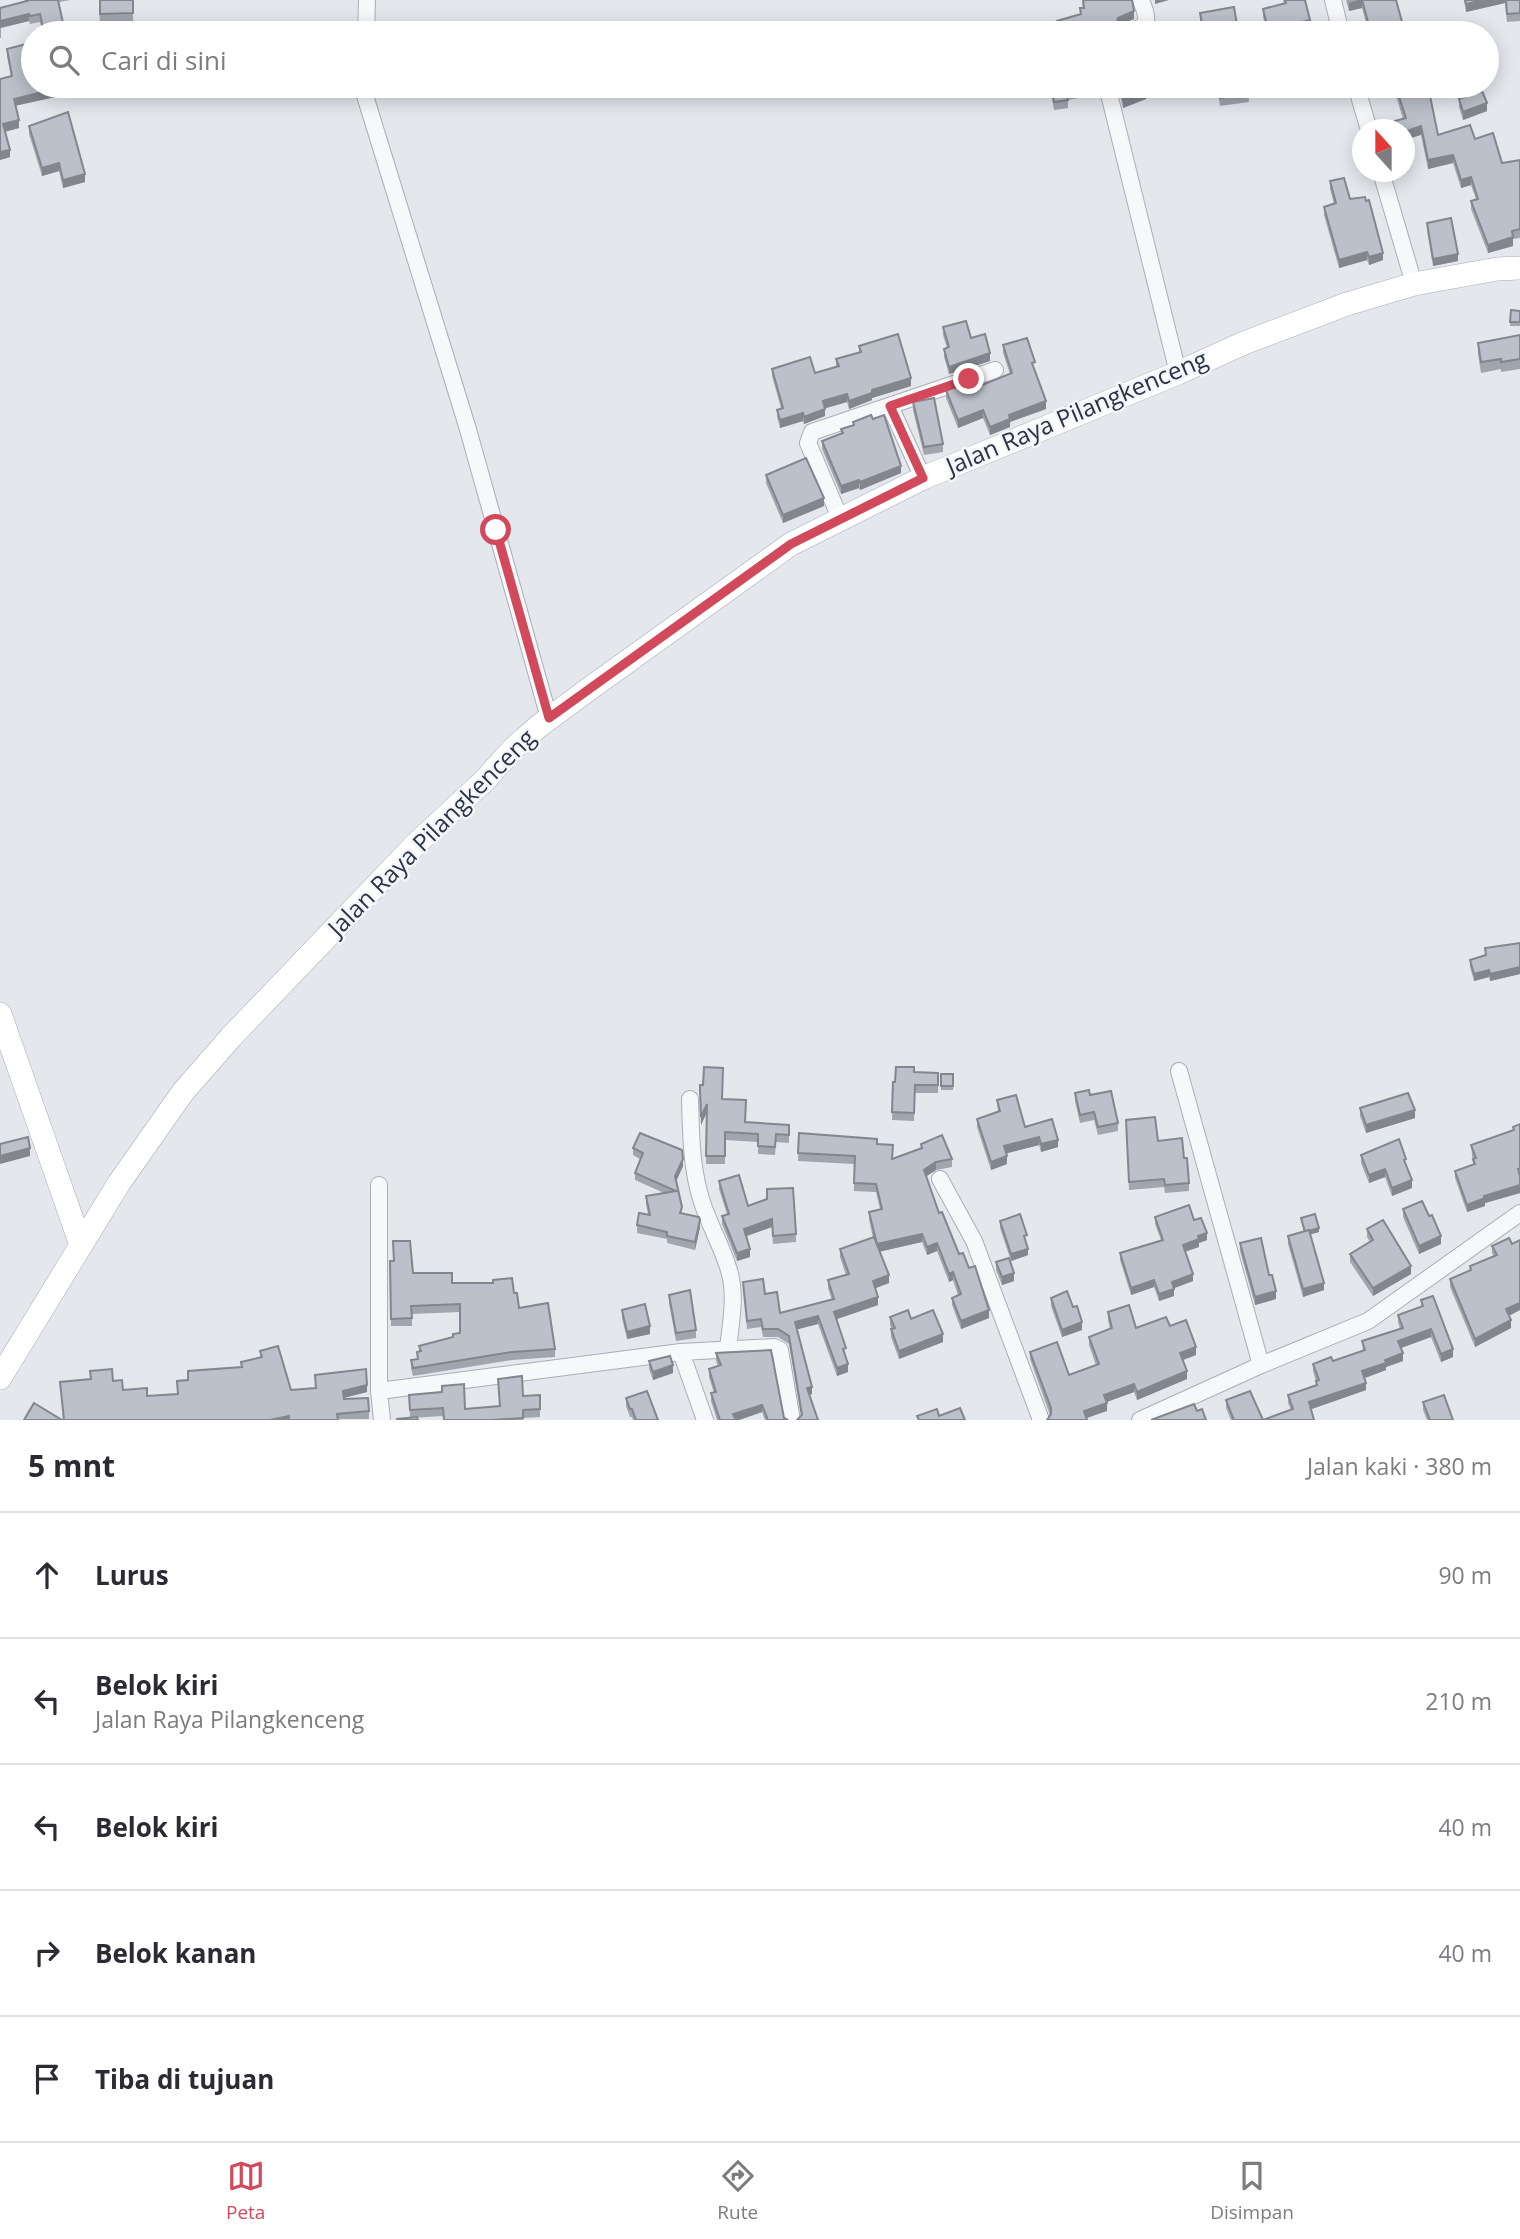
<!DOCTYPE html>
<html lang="id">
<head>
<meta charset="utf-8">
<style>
	:root { --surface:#fff; --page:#f7f7f7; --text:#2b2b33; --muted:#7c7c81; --line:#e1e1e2; --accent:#d1495b }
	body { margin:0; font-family:"Open Sans",sans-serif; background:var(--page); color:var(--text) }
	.compass { position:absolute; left:1352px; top:119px; width:63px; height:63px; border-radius:50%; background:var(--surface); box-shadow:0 4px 18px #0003; rotate:339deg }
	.stop { position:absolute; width:21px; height:21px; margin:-16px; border:5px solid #d1495b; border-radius:50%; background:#fff }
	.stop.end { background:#d1495b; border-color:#fff; box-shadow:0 2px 7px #0008 }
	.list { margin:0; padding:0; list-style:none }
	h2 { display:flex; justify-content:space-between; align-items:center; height:91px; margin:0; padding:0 28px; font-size:30px }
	h2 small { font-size:23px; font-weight:400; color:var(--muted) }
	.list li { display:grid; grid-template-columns:46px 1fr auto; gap:21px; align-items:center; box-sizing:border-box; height:126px; padding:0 28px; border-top:2px solid var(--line) }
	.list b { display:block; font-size:26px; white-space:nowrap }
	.list p { margin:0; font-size:23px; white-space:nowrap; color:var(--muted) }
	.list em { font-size:23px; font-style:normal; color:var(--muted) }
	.icon { flex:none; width:38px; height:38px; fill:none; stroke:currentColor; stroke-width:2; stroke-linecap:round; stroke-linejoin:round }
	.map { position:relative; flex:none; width:1520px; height:1420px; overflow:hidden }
	.search { position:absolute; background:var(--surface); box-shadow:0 4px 18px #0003; left:21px; right:21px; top:21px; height:77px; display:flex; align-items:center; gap:18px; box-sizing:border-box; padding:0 24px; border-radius:38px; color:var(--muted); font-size:26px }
	.sheet { height:721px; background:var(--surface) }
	nav { display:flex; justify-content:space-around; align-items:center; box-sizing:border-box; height:98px; border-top:2px solid var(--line); background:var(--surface); font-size:19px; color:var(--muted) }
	nav a { display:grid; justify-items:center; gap:4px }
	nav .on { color:var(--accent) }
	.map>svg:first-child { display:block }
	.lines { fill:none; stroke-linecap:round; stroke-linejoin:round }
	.street-casing { stroke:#a9aeb7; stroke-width:18 }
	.secondary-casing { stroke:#a9aeb7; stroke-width:24 }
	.street { stroke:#f7f8fa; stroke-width:16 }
	.secondary { stroke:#fff; stroke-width:23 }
	.wall { fill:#a1a5ae }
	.shaded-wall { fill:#83868d }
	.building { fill:#bbc0ca; stroke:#83868d; stroke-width:2 }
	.route { stroke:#d1495b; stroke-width:9 }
	.labels { text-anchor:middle; stroke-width:5; stroke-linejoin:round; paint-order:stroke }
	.street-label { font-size:24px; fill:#2b3445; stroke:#f4f6f9 }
</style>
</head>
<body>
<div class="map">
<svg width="1520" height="1420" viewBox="0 0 1520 1420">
	<rect width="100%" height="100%" fill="#e4e7ec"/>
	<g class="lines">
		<g class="street-casing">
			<g id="street">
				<polyline points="1333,0 1341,33"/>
				<polyline points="366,33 367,0"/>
				<path d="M1125,33C1149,26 1150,23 1141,0"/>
				<polyline points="362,86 467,426 549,718"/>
				<polyline points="1107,86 1178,373"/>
				<polyline points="1356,86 1369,130"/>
				<polyline points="1381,172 1414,284"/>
				<polyline points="890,406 923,478"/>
				<polyline points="840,518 808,443 812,432 995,370"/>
				<polyline points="1179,1071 1261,1365"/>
				<path d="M690,1099C691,1133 691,1169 702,1202C709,1224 721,1245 728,1267C737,1293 731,1322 728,1348"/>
				<polyline points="940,1179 974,1241 1041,1420"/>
				<polyline points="379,1391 379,1185"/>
				<polyline points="382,1420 379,1391 681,1352"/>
				<polyline points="705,1420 681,1352 774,1347 780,1350 792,1420"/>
				<polyline points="1140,1420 1261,1365 1368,1321 1520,1213"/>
			</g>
		</g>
		<g class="secondary-casing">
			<g id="secondary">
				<polyline points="0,1014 81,1245"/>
				<polyline points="0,1378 119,1183 183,1092 231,1037 415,845 484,781 513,749 539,726 589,689 791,544 923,478 1178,373 1244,343 1347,304 1414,284 1497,269 1520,268"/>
			</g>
		</g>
		<use href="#street" class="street"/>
		<use href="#secondary" class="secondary"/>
	</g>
	<g class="wall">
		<polygon points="25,0 70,0 59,2 65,33 43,33 40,22 30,24 29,21 1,28 1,38 0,38 0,8 25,2"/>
		<polygon points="99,0 133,0 133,25 100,26"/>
		<polygon points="1082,0 1119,0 1134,19 1118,25 1117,29 1120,33 1059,33 1057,21 1080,14 1080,8 1083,8"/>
		<polygon points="1283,0 1305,0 1310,27 1303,29 1304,33 1267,33 1263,17 1263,9 1284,4"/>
		<polygon points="1346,0 1396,0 1404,29 1413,33 1369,33 1362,8 1349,11"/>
		<polygon points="1464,0 1520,0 1520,21 1507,22 1505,3 1466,12"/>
		<polygon points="1200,13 1238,31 1238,33 1203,33 1200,21"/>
		<polygon points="7,49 33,86 55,97 15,106 19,128 5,132 10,157 0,160 11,76 7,56"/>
		<polygon points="1050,86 1098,86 1098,94 1068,100 1068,108 1054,110"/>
		<polygon points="1120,86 1146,99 1123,108 1120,94"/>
		<polygon points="1217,86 1248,86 1249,102 1220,106"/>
		<polygon points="1273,86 1318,86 1318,91 1275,97"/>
		<polygon points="1396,87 1412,96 1438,135 1475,139 1502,163 1520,160 1520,238 1513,239 1513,246 1488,253 1471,209 1471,201 1476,199 1471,185 1461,188 1453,163 1428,169 1421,135 1404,130 1395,130 1395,121 1403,119 1396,96"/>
		<polygon points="1459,99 1487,111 1463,120 1459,107"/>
		<polygon points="29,126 85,182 63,188 59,171 42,176 29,134"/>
		<polygon points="1330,181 1350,199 1383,260 1369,265 1367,260 1339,268 1324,215 1324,207 1334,204 1330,189"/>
		<polygon points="1427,223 1458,261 1433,266 1427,230"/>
		<polygon points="1511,310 1520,311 1520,326 1510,326"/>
		<polygon points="943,327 990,361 949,374 944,357 944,349 947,348 943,335"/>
		<polygon points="1520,335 1520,369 1501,372 1501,369 1481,373 1478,354 1478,343"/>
		<polygon points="1003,345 1035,370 1046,409 1010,422 1010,427 990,435 983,418 958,428 946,398 946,390 970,390 1010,374 1003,353"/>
		<polygon points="859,346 911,386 872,398 872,400 849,409 847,402 825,408 825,416 804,424 803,421 780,428 777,417 777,410 781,408 772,376 772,369 815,373 836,367 836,359 859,352"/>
		<polygon points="913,402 943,444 943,452 924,455 913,410"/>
		<polygon points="853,422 901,473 860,490 859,488 841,494 822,449 822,441 841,434 841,429 853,425"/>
		<polygon points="766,475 824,506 783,523 766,483"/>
		<polygon points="1520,943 1520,974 1490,981 1489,977 1474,981 1470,967 1470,960 1485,955 1485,948"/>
		<polygon points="914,1072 938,1073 938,1093 915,1093 914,1121 892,1120 893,1082 895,1082"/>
		<rect x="941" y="1074" width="12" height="16"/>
		<polygon points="1075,1093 1118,1123 1118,1131 1098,1135 1094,1120 1080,1123 1075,1101"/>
		<polygon points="700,1098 722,1099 745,1122 789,1125 789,1143 776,1142 775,1155 758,1154 758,1142 725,1140 725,1164 706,1164 707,1112 701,1125"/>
		<polygon points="997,1100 1025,1127 1058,1147 1041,1152 1039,1145 1006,1153 1007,1164 991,1170 977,1127 977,1119 998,1112"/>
		<polygon points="1360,1108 1415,1118 1366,1133 1360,1116"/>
		<polygon points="1126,1120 1184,1158 1189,1183 1189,1191 1165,1193 1164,1187 1129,1190"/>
		<polygon points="1520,1124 1520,1193 1485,1203 1485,1206 1467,1212 1455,1178 1455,1171 1473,1164 1471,1145 1513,1130 1513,1127"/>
		<polygon points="799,1133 877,1144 893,1159 921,1148 921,1144 952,1159 952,1167 936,1170 926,1176 939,1213 989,1318 961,1329 952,1305 952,1298 958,1295 953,1280 949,1282 937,1251 927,1255 922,1242 879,1252 889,1283 876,1288 878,1305 837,1319 846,1356 848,1372 837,1376 818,1324 797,1329 812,1394 809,1395 818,1420 801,1416 789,1344 778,1337 763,1337 761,1327 747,1329 743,1282 765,1294 780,1313 832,1300 828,1288 828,1280 846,1275 840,1257 840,1249 873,1238 869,1219 869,1212 880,1209 876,1192 854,1191 854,1164 798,1161"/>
		<polygon points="633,1148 683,1166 676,1181 682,1214 700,1227 695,1250 667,1243 667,1239 637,1233 637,1225 648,1214 646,1204 646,1196 664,1193 635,1180 635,1173 640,1159 633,1155"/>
		<polygon points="1361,1155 1406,1167 1412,1188 1392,1196 1385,1177 1369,1183 1361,1163"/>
		<polygon points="719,1181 748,1206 796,1234 796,1242 773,1244 772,1227 746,1236 750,1257 737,1261 722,1224 722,1216 727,1214 719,1189"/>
		<polygon points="1403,1209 1429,1216 1441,1244 1419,1254 1403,1217"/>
		<polygon points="1155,1217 1194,1220 1207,1240 1199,1243 1199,1247 1185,1252 1193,1281 1174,1288 1174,1296 1159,1301 1154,1287 1131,1295 1120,1260 1120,1253 1161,1240 1155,1224"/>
		<polygon points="1301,1218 1319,1232 1310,1234 1324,1290 1303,1297 1288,1244 1288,1236 1304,1232"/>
		<polygon points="1000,1221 1027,1242 1026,1242 1028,1255 1011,1261 1000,1228"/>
		<polygon points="1367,1229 1411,1274 1373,1296 1350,1262 1350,1254 1370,1242 1367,1237"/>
		<polygon points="1509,1238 1520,1310 1509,1316 1511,1328 1475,1347 1450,1287 1450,1279 1470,1271 1470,1266 1494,1256 1492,1253 1492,1246"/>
		<polygon points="1240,1243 1269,1275 1276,1299 1255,1305 1240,1251"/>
		<polygon points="390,1261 413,1273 452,1283 514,1293 519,1308 555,1349 555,1357 512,1360 413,1376 411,1368 411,1360 417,1359 417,1352 419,1351 419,1346 453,1337 460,1333 460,1312 412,1314 412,1326 391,1326"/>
		<polygon points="996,1262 1014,1281 1002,1285 996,1270"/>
		<polygon points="669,1295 696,1330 696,1338 676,1341 669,1303"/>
		<polygon points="1051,1298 1073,1307 1082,1330 1062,1337 1051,1306"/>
		<polygon points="1421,1300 1453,1357 1441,1362 1431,1337 1401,1348 1403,1361 1386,1367 1386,1370 1365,1378 1366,1390 1311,1409 1314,1420 1231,1420 1226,1408 1226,1400 1263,1420 1291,1410 1288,1403 1288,1395 1316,1385 1316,1381 1313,1371 1313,1364 1333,1361 1363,1351 1362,1341 1400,1329 1398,1322 1398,1315 1421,1307"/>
		<polygon points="622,1310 650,1334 627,1339 622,1318"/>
		<polygon points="1108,1312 1136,1328 1170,1326 1196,1355 1183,1360 1187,1379 1137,1400 1134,1392 1106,1402 1107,1411 1050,1415 1030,1359 1030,1352 1069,1375 1096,1365 1089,1345 1089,1337 1110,1329 1108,1320"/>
		<polygon points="890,1317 911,1319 943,1342 899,1359 891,1337 891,1329 892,1329 890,1325"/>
		<polygon points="260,1351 291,1390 367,1392 344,1398 344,1399 369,1411 369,1419 63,1420 60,1382 90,1379 90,1371 113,1381 123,1390 147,1396 177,1394 177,1381 188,1380 241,1367 241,1362 260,1357"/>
		<polygon points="716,1353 784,1418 788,1420 765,1420 762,1412 739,1420 717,1420 711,1401 711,1393 714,1393 709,1377 709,1369 718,1366 716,1361"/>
		<polygon points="649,1361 673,1373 653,1380 649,1369"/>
		<polygon points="409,1395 465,1409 499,1406 523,1396 540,1395 540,1417 523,1418 523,1420 443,1420 443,1416 410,1418"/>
		<polygon points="626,1398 658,1420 633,1420 632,1417 630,1417 626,1406"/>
		<polygon points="1423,1402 1453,1420 1427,1420 1423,1410"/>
	</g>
	<g class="shaded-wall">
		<polygon points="1155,0 1169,0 1155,4"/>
		<polygon points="1358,0 1362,0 1362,8 1349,11 1349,3"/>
		<polygon points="1484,0 1505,0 1505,3 1466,12 1466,4"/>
		<polygon points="1134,11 1134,19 1118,25 1116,33 1115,28 1118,18"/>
		<polygon points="29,14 29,21 0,28 0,21"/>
		<polygon points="1310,20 1310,27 1302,30 1302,22"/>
		<polygon points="55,89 55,97 14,106 14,99"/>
		<polygon points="1146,91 1146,99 1123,108 1123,100"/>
		<polygon points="1487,103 1487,111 1463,120 1463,112"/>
		<polygon points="19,120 19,128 3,132 3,124"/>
		<polygon points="1421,126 1421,135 1404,140 1404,132"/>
		<polygon points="10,150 10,157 0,160 0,152"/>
		<polygon points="1453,155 1453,163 1428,169 1428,160"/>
		<polygon points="59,163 59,171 42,176 42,168"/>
		<polygon points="85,174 85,182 63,188 63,180"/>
		<polygon points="1471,177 1471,185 1461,188 1461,180"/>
		<polygon points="1513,237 1513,246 1488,253 1488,245"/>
		<polygon points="1367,252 1367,260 1339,268 1339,260"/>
		<polygon points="1383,253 1383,260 1369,265 1369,257"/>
		<polygon points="1458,254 1458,261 1433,266 1433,259"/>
		<polygon points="990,353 990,361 949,374 949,367"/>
		<polygon points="911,378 911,386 872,398 872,400 849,409 849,401 872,390"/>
		<polygon points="847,394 847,402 823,409 823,401"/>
		<polygon points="1046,401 1046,409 1010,422 1010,427 990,435 990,427 1009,415"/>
		<polygon points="825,409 825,416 804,424 804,417"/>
		<polygon points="983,410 983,418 958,428 958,420"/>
		<polygon points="803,413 803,421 780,428 780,420"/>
		<polygon points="901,466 901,473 860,490 860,482"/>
		<polygon points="859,480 859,488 841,494 841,486"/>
		<polygon points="824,498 824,506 783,523 783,515"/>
		<polygon points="1520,967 1520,974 1490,981 1490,974"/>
		<polygon points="1489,970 1489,977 1474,981 1474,974"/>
		<polygon points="707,1104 707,1112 701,1125 701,1117"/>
		<polygon points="1415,1110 1415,1118 1366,1133 1366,1125"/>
		<polygon points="1039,1137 1039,1145 1004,1154 1004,1146"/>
		<polygon points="1058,1140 1058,1147 1041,1152 1041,1144"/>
		<polygon points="30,1148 30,1156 0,1164 0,1156"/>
		<polygon points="1007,1156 1007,1164 991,1170 991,1162"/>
		<polygon points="683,1159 683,1166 675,1184 675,1176"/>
		<polygon points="936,1162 936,1170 924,1178 924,1170"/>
		<polygon points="1385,1169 1385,1177 1369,1183 1369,1175"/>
		<polygon points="1412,1180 1412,1188 1392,1196 1392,1188"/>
		<polygon points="1520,1185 1520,1193 1485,1203 1485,1206 1467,1212 1467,1205 1484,1196"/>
		<polygon points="772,1219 772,1227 744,1237 744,1229"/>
		<polygon points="700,1220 700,1227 695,1250 695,1242"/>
		<polygon points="1319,1228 1319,1232 1305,1236 1305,1232"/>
		<polygon points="1207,1233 1207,1240 1199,1243 1199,1247 1183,1252 1183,1245 1198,1236"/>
		<polygon points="922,1234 922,1242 877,1252 877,1244"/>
		<polygon points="1441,1236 1441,1244 1419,1254 1419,1246"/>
		<polygon points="937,1243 937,1251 927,1255 927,1247"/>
		<polygon points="750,1249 750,1257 737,1261 737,1253"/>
		<polygon points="1028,1249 1028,1255 1011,1261 1011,1254"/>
		<polygon points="1411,1266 1411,1274 1373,1296 1373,1288"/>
		<polygon points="953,1272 953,1280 949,1282 949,1274"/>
		<polygon points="1014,1273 1014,1281 1002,1285 1002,1277"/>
		<polygon points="1193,1274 1193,1281 1172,1289 1172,1282"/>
		<polygon points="889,1275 889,1283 873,1289 873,1281"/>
		<polygon points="1154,1280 1154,1287 1131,1295 1131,1288"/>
		<polygon points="1324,1283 1324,1290 1303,1297 1303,1289"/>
		<polygon points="1174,1289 1174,1296 1159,1301 1159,1294"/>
		<polygon points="1276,1291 1276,1299 1255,1305 1255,1297"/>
		<polygon points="878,1297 878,1305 834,1320 834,1312"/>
		<polygon points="1520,1303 1520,1310 1506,1317 1506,1309"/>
		<polygon points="989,1310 989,1318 961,1329 961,1321"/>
		<polygon points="818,1316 818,1324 795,1330 795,1322"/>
		<polygon points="1511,1320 1511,1328 1475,1347 1475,1339"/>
		<polygon points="1082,1322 1082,1330 1062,1337 1062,1330"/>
		<polygon points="650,1326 650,1334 627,1339 627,1332"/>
		<polygon points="1431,1329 1431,1337 1398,1349 1398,1341"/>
		<polygon points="943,1334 943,1342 899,1359 899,1351"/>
		<polygon points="1196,1347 1196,1355 1180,1361 1180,1353"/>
		<polygon points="1453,1349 1453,1357 1441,1362 1441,1354"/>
		<polygon points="1403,1353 1403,1361 1386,1367 1386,1370 1362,1379 1362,1371 1385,1360"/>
		<polygon points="848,1364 848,1372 837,1376 837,1368"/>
		<polygon points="673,1365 673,1373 653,1380 653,1372"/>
		<polygon points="1187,1371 1187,1379 1137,1400 1137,1392"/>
		<polygon points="1366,1383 1366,1390 1309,1410 1309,1402"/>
		<polygon points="1134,1384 1134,1392 1104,1403 1104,1395"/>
		<polygon points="367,1385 367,1392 343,1398 343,1391"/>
		<polygon points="812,1387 812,1394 807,1396 807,1388"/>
		<polygon points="1107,1403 1107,1411 1084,1419 1084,1411"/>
		<polygon points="762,1405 762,1412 739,1420 733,1420 733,1414"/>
		<polygon points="289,1416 289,1420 270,1420"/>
	</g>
	<g class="building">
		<polygon points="26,0 58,0 65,32 56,33 44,33 40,14 30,16 29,14 0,21 0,8 27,1"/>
		<polygon points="100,0 133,0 133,13 100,14"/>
		<polygon points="1083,0 1132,0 1134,11 1118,18 1115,28 1120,33 1061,33 1057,21 1081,14 1080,8 1084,8"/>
		<polygon points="1285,0 1305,0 1310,20 1302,22 1304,33 1269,33 1263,9 1286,3"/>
		<polygon points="1362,0 1396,0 1404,29 1411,27 1413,33 1371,33"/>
		<polygon points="1465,0 1484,0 1466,4"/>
		<polygon points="1506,0 1520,0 1520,13 1507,14"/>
		<polygon points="1234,7 1238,31 1224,33 1204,33 1200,13"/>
		<polygon points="30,43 33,55 33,86 54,86 55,89 14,99 19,120 3,124 10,150 0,152 0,79 12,76 7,49"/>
		<polygon points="1051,86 1098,86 1066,92 1068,100 1054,102"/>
		<polygon points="1120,86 1143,86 1146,91 1123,100"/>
		<polygon points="1218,86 1248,86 1249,94 1220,98"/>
		<polygon points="1274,86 1300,86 1275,89"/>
		<polygon points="1401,86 1409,86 1412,96 1429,91 1438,135 1470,125 1475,139 1493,133 1502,163 1520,160 1520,229 1512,231 1513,237 1488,245 1471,201 1478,199 1471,177 1461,180 1453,155 1428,160 1421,126 1404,132 1404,130 1397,130 1395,121 1406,118 1396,87"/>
		<polygon points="1482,91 1487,103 1463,112 1459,99"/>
		<polygon points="68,112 85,174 63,180 59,163 42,168 29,126"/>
		<polygon points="1344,178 1350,199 1365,197 1366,201 1369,200 1383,253 1369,257 1367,252 1339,260 1324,207 1336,203 1330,181"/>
		<polygon points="1451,218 1458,254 1433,259 1427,223"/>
		<polygon points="1511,310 1520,311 1520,322 1510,322"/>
		<polygon points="966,321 971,338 985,334 990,353 949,367 944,349 949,347 943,327"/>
		<polygon points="898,334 911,378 872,390 872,393 849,401 847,394 823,401 825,409 804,417 803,413 780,420 777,410 783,408 772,369 810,357 815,373 839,366 836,359 861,352 859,346"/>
		<polygon points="1520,335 1520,359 1501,362 1501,359 1481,362 1478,343"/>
		<polygon points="1027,338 1035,362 1032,363 1046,401 1009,415 1010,419 990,427 983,410 958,420 946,390 967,383 970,390 1012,373 1003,345"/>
		<polygon points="934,398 943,444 924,447 913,402"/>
		<polygon points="871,415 873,419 884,415 901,466 860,482 859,480 841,486 822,441 843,433 841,429 854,425 853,422"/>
		<polygon points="806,458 824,498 783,515 766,475"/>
		<polygon points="1520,943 1520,967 1490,974 1489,970 1474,974 1470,960 1486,955 1485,948"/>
		<polygon points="704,1067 723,1068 722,1099 746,1100 745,1122 789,1125 789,1135 776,1134 775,1147 758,1146 758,1134 725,1132 725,1156 706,1156 707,1104 701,1117 700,1090 700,1085 703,1085"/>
		<polygon points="896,1067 914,1067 914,1072 938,1073 938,1085 915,1085 914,1113 892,1112 893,1082 895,1082"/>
		<rect x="941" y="1074" width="12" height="12"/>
		<polygon points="1089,1090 1090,1095 1111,1091 1118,1123 1098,1127 1094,1112 1080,1115 1075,1093"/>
		<polygon points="1408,1093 1415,1110 1366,1125 1360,1108"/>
		<polygon points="1016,1095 1025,1127 1052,1119 1058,1140 1041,1144 1039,1137 1004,1146 1007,1156 991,1162 977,1119 1000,1111 997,1100"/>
		<polygon points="1155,1117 1158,1141 1182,1138 1184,1158 1187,1158 1189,1183 1165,1185 1164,1179 1129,1182 1126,1120"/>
		<polygon points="1520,1124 1520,1168 1518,1169 1520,1176 1520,1185 1484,1196 1485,1198 1467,1205 1455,1171 1475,1164 1473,1159 1476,1158 1471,1145 1514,1130 1513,1127"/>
		<polygon points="640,1133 682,1150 683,1159 675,1176 682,1207 680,1213 699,1217 700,1220 695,1242 667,1236 667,1232 637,1225 639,1213 650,1215 646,1196 676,1191 635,1173 643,1153 633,1148"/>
		<polygon points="799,1133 877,1139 877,1144 893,1145 892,1159 922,1148 921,1144 942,1135 952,1159 936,1162 924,1170 939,1213 942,1212 959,1254 963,1253 969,1268 975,1266 989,1310 961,1321 952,1298 961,1294 953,1272 949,1274 937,1243 927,1247 922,1234 877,1244 869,1212 882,1209 876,1184 854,1183 855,1156 798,1153"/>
		<polygon points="28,1137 30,1148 0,1156 0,1144"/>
		<polygon points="1399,1139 1406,1159 1404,1160 1412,1180 1392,1188 1385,1169 1369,1175 1361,1155"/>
		<polygon points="739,1175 748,1206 767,1199 767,1189 793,1188 796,1234 773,1236 772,1219 744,1229 750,1249 737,1253 722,1216 729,1214 719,1181"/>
		<polygon points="1422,1201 1429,1216 1432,1215 1441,1236 1419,1246 1403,1209"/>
		<polygon points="1189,1205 1194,1220 1201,1218 1207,1233 1198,1236 1199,1239 1183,1245 1193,1274 1172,1282 1174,1289 1159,1294 1154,1280 1131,1288 1120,1253 1163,1240 1155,1217"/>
		<polygon points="1020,1214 1027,1235 1024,1236 1028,1249 1011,1254 1000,1221"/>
		<polygon points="1315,1214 1319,1228 1305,1232 1301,1218"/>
		<polygon points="1383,1220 1411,1266 1373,1288 1350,1254 1373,1240 1367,1229"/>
		<polygon points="1309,1230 1324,1283 1303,1289 1288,1236"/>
		<polygon points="874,1237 889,1275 873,1281 878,1297 834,1312 846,1348 843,1349 848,1364 837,1368 818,1316 795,1322 812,1387 807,1388 818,1420 797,1420 802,1415 789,1336 778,1329 763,1329 761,1319 747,1321 743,1282 763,1279 765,1294 777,1292 780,1313 834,1299 828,1280 849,1274 840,1249"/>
		<polygon points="1261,1238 1269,1275 1272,1275 1276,1291 1255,1297 1240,1243"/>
		<polygon points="1509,1238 1512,1244 1520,1240 1520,1303 1506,1309 1511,1320 1475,1339 1450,1279 1471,1270 1470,1266 1497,1255 1492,1246"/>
		<polygon points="393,1241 410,1241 413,1273 452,1273 452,1283 493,1283 493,1280 512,1278 514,1293 517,1293 519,1308 548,1303 555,1349 512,1352 413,1368 411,1360 418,1359 417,1352 421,1351 419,1346 453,1337 453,1334 460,1333 460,1304 411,1306 412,1318 391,1319 390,1261 394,1261"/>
		<polygon points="1009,1258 1014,1273 1002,1277 996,1262"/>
		<polygon points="690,1290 696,1330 676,1333 669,1295"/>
		<polygon points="1067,1291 1073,1307 1077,1306 1082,1322 1062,1330 1051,1298"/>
		<polygon points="1433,1296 1453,1349 1441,1354 1431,1329 1398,1341 1403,1353 1385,1360 1386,1363 1362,1371 1366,1383 1309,1402 1314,1420 1234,1420 1226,1400 1250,1391 1263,1420 1293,1409 1288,1395 1317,1385 1316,1381 1319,1380 1313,1364 1331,1357 1333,1361 1365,1350 1362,1341 1403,1328 1398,1315 1423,1306 1421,1300"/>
		<polygon points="645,1304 650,1326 627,1332 622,1310"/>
		<polygon points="1129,1305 1136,1328 1166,1317 1170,1326 1186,1320 1196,1347 1180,1353 1187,1371 1137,1392 1134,1384 1104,1395 1107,1403 1084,1411 1087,1420 1047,1420 1051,1414 1051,1408 1030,1352 1057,1342 1069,1375 1099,1364 1089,1337 1112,1328 1108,1312"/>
		<polygon points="908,1310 911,1319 933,1310 943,1334 899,1351 891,1329 895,1328 890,1317"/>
		<polygon points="278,1346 291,1390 316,1388 315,1375 366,1369 367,1385 343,1391 344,1399 368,1398 369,1411 337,1414 338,1420 289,1420 289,1416 270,1420 64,1420 60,1382 91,1379 90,1371 112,1369 113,1381 122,1380 123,1390 147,1388 147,1396 178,1394 177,1381 188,1380 188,1371 242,1367 241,1362 262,1357 260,1351"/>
		<polygon points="771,1350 784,1418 788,1420 768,1420 762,1405 733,1414 736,1420 720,1420 711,1393 716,1392 709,1369 721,1365 716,1353"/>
		<polygon points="670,1356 673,1365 653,1372 649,1361"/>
		<polygon points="522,1376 523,1396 540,1395 540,1409 523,1410 523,1418 491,1420 444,1420 443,1408 410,1410 409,1395 442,1392 442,1386 464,1384 465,1409 500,1406 498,1379"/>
		<polygon points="647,1391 658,1420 636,1420 632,1409 630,1409 626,1398"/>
		<polygon points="1444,1395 1453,1420 1430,1420 1423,1402"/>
		<polygon points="34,1403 62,1420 24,1420"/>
		<polygon points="1194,1404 1197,1411 1202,1409 1206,1420 1151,1420"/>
		<polygon points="960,1408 965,1420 919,1420 917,1416 937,1409 939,1416"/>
		<polygon points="417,1417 418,1420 397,1420 397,1419"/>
	</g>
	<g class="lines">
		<polyline class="route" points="496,530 549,718 791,544 923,478 890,406 969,379"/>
	</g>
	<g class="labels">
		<g class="street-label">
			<text transform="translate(1077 413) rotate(-23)" y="8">Jalan Raya Pilangkenceng</text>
			<text transform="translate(432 833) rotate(-45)" y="8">Jalan Raya Pilangkenceng</text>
		</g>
	</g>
</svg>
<svg class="compass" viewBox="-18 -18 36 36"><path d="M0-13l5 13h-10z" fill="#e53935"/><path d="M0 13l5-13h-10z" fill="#7c7c81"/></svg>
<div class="stop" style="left:496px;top:530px"></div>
<div class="stop end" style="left:969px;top:379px"></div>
<div class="search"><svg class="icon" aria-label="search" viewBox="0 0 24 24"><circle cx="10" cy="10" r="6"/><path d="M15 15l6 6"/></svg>Cari di sini</div>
</div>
<section class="sheet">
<h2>5 mnt<small>Jalan kaki · 380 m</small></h2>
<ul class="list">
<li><svg class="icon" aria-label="ahead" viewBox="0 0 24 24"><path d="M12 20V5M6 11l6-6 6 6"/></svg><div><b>Lurus</b></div><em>90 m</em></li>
<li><svg class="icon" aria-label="left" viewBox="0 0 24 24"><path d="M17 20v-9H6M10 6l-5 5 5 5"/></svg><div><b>Belok kiri</b><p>Jalan Raya Pilangkenceng</p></div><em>210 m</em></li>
<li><svg class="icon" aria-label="left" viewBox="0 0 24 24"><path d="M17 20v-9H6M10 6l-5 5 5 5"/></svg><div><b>Belok kiri</b></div><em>40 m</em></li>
<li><svg class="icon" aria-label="right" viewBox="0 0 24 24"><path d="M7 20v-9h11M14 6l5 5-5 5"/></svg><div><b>Belok kanan</b></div><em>40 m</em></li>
<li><svg class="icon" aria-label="arrive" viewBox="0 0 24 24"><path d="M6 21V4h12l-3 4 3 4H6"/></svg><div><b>Tiba di tujuan</b></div></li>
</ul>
</section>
<nav>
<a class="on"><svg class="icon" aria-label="map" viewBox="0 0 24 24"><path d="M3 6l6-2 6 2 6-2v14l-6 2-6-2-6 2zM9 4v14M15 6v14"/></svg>Peta</a>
<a><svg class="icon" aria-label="directions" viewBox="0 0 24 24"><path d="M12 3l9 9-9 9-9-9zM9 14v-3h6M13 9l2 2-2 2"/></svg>Rute</a>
<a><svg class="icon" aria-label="saved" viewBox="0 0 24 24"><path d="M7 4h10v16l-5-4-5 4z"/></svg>Disimpan</a>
</nav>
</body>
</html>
